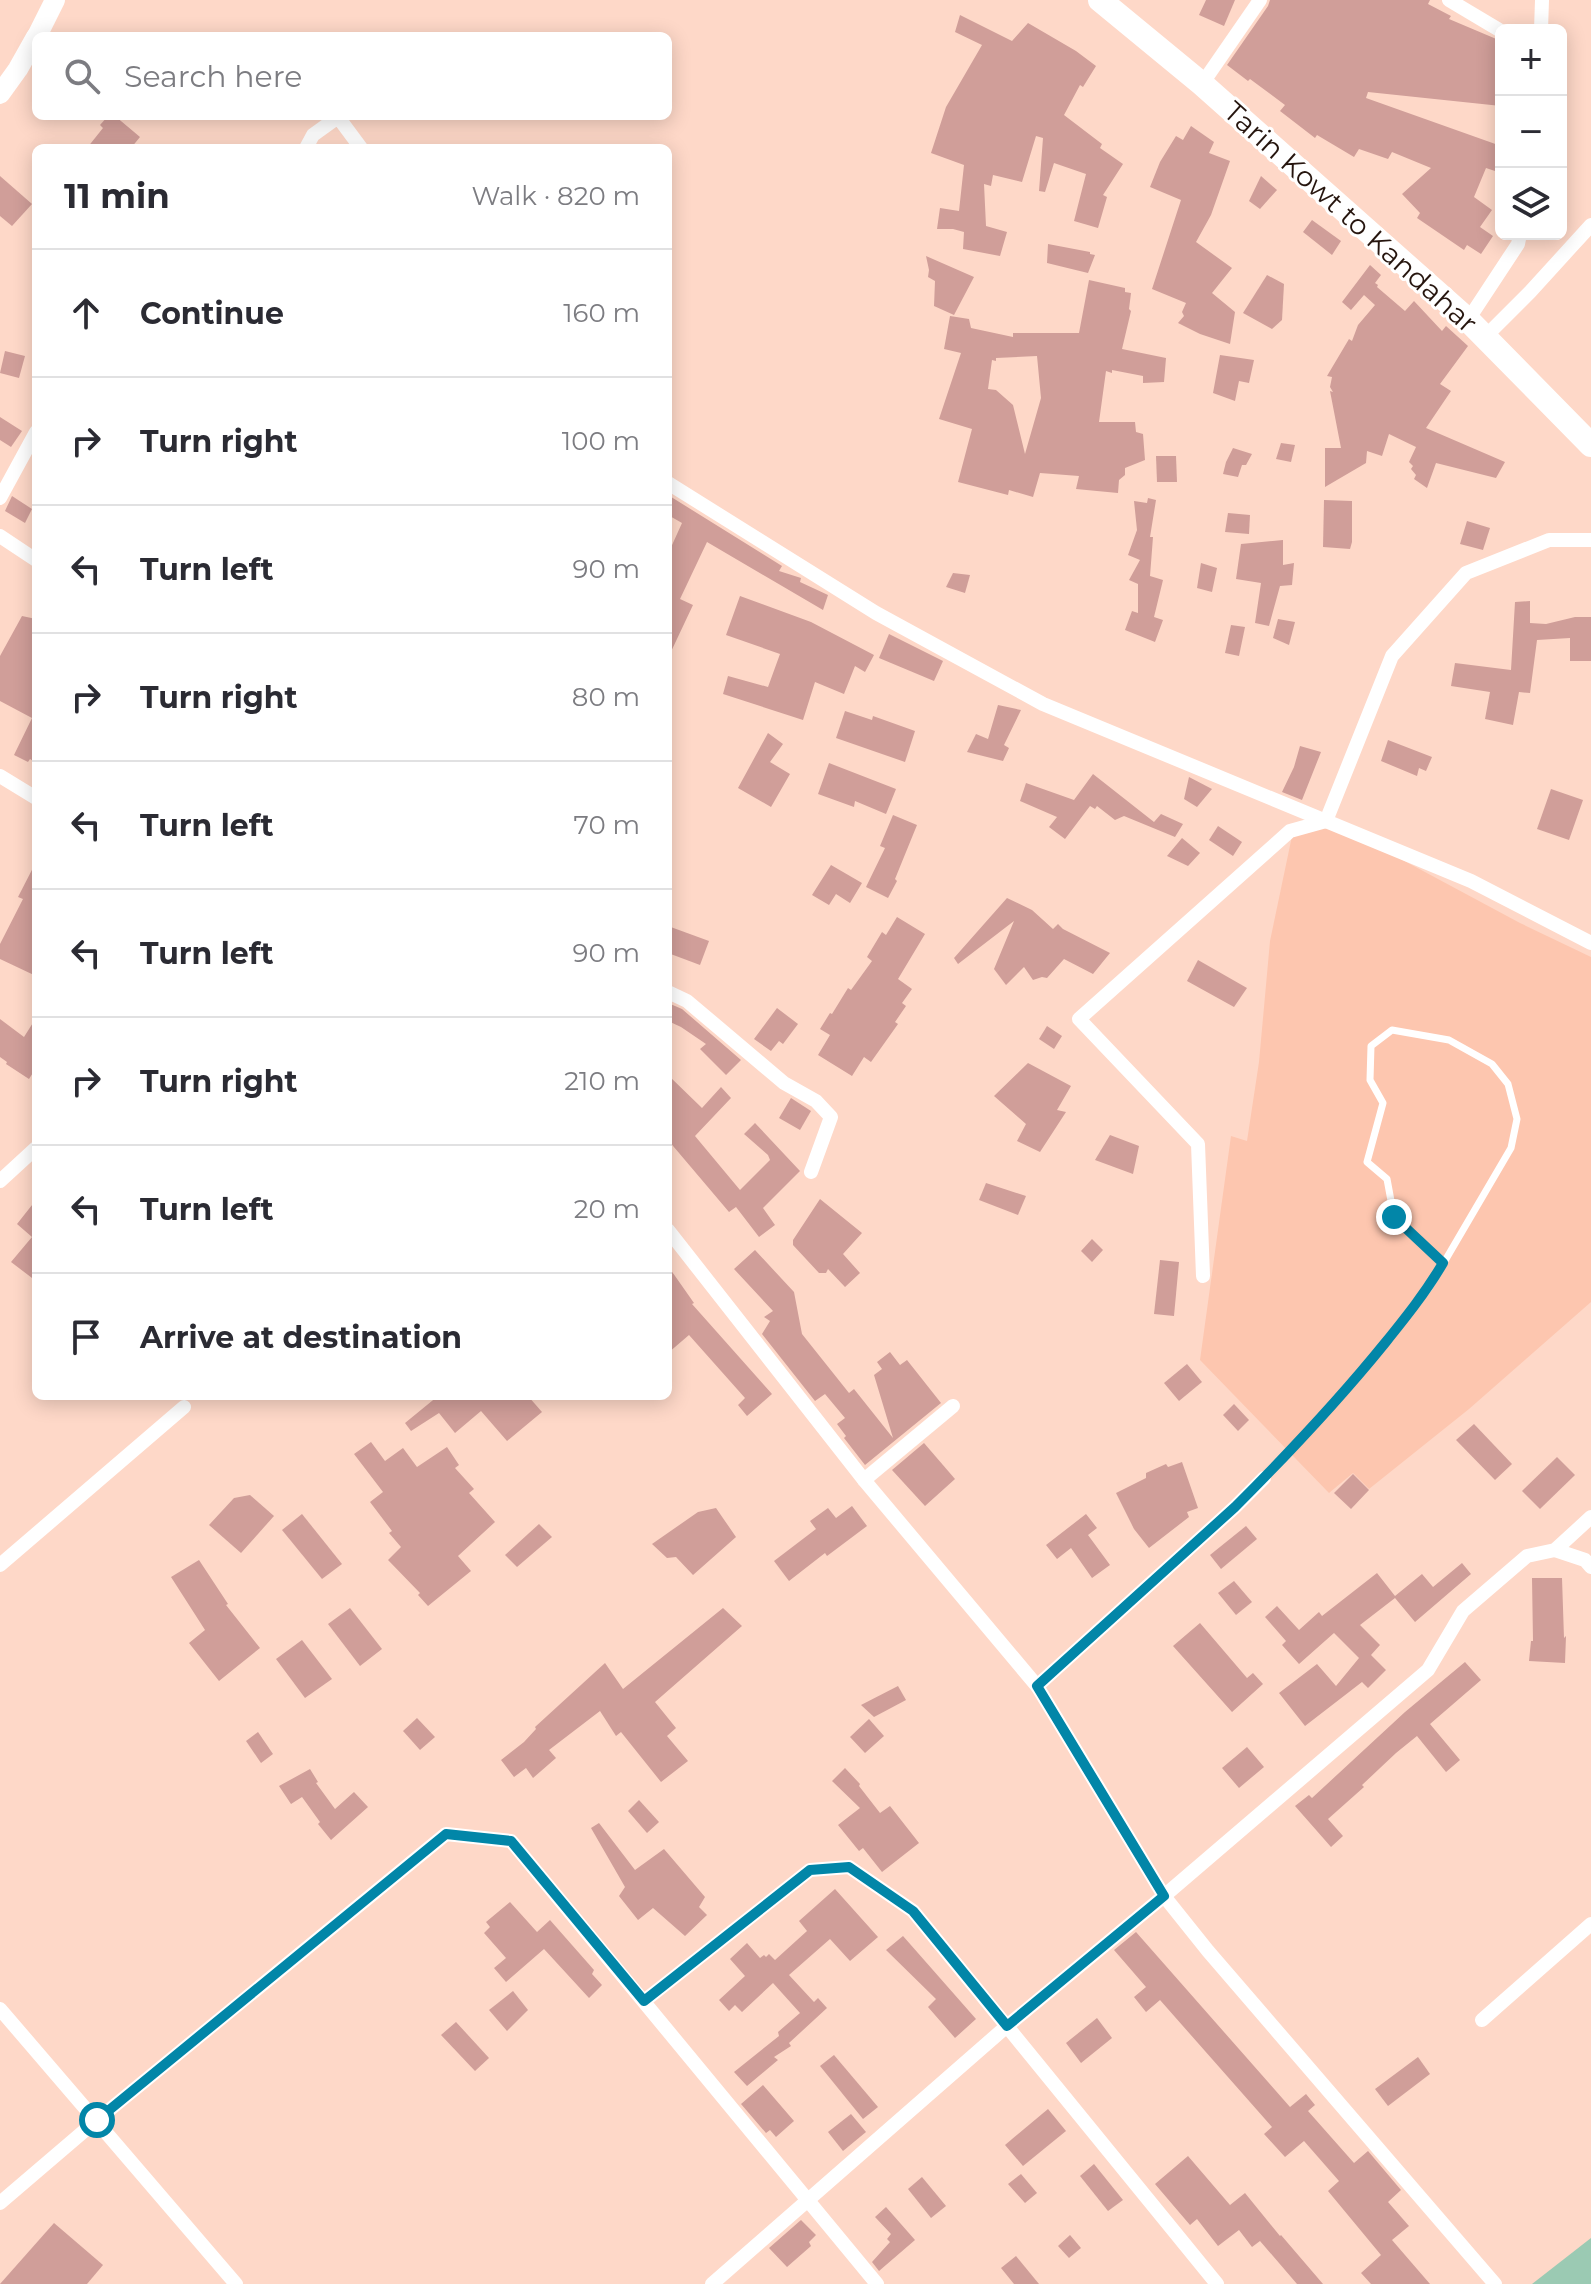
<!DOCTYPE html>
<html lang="en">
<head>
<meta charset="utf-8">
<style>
	:root { --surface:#fff; --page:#f7f7f7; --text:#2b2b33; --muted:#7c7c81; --line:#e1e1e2 }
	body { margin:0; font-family:Montserrat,sans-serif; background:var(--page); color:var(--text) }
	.controls { position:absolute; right:24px; top:24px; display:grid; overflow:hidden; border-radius:12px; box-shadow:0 4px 20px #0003 }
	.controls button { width:72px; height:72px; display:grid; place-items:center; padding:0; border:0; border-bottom:2px solid var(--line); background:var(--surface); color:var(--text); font:40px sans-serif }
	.stop { position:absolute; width:24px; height:24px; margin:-18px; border:6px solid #0286a8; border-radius:50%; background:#fff }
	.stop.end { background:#0286a8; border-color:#fff; box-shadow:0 2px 8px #0008 }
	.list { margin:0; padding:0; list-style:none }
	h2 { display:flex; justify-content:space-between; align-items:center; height:104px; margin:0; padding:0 32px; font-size:34px }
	h2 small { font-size:26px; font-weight:400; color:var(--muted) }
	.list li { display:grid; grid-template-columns:52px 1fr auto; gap:24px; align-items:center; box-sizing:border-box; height:128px; padding:0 32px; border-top:2px solid var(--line) }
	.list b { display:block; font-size:30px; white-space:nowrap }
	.list em { font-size:26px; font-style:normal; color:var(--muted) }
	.icon { flex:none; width:44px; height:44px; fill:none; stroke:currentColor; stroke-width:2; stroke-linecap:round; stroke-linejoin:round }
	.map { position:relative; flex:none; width:1591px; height:2284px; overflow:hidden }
	.search { position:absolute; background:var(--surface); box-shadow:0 4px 20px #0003; left:32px; top:32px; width:640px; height:88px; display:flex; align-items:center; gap:20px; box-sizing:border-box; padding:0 28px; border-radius:12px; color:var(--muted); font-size:30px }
	.panel { position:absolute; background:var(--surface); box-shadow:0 4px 20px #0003; left:32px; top:144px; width:640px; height:1256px; border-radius:12px }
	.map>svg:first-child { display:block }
	.built { fill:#fdc6af }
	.green { fill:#9bcab3 }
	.building { fill:#d09e99; fill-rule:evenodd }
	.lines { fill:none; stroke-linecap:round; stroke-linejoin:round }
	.lane { stroke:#fff; stroke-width:7 }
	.street { stroke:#fff; stroke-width:14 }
	.secondary { stroke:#fff; stroke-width:20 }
	.primary { stroke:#fff; stroke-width:24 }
	.route { stroke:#0286a8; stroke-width:10 }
	.labels { text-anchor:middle; stroke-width:6; stroke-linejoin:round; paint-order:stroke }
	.street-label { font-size:28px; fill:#26150e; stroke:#fff }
</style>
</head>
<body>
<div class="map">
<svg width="1591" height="2284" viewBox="0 0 1591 2284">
	<rect width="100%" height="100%" fill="#fed8c8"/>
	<polygon class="built" points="1317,828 1340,829 1397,857 1520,923 1591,957 1591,1302 1469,1409 1369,1489 1353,1473 1329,1493 1200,1360 1231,1136 1247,1141 1259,1062 1270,941 1292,836"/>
	<polygon class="green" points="1591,2238 1591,2284 1532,2284"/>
	<g class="building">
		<polygon points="1206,0 1235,0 1224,26 1199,15"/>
		<polygon points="1270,0 1430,0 1428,4 1451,16 1449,19 1501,41 1501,106 1368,92 1366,98 1501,146 1501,173 1486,168 1474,197 1492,210 1480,227 1493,236 1481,254 1467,245 1464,250 1417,218 1420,213 1402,194 1431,168 1392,152 1388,159 1359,149 1354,157 1317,135 1315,138 1280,111 1285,105 1250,79 1248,81 1227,65 1268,6"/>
		<polygon points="960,15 1012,41 1028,23 1076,51 1096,66 1083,87 1080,85 1064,115 1102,144 1100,148 1123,164 1103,195 1107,197 1098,228 1074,221 1086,174 1054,163 1045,192 1039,191 1043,138 1036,136 1022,182 993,175 991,186 984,184 986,226 1007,232 1000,256 963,249 964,232 953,229 937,229 940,208 959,211 964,165 931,153 946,107 982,45 955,32"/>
		<polygon points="108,116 115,116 140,137 131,148 87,148 103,128 100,125"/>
		<polygon points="1191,126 1214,142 1209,153 1230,161 1211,215 1196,242 1232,268 1212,293 1235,312 1230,344 1200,334 1178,323 1184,316 1182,312 1186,303 1152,289 1181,200 1150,187 1160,162 1176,136 1183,140"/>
		<polygon points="0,176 32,204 12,226 0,216"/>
		<polygon points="1261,176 1277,190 1260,209 1249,201"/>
		<polygon points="1312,220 1341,241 1332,255 1303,232"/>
		<polygon points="1048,244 1090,252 1090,254 1095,255 1088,273 1047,263"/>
		<polygon points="926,256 974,277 954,315 934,306 935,281 928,277 929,270"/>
		<polygon points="1370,265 1381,275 1375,283 1378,285 1377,287 1405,311 1414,301 1442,331 1446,326 1468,346 1440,384 1451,391 1426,428 1505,462 1496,478 1436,463 1427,488 1414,479 1416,475 1411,469 1413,466 1409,462 1416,447 1389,434 1382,456 1367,451 1366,463 1325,487 1325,448 1341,448 1330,391 1333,392 1330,387 1332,377 1327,376 1349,339 1352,341 1358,325 1375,305 1364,295 1351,310 1342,302"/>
		<polygon points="1267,275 1284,284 1282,320 1272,329 1243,313"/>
		<path d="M1089,280L1125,288V292L1131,293L1129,309L1131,311L1122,349L1166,358L1164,382L1143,383V376L1112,370V373L1106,371L1099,422H1135L1136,432L1143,434L1145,460L1125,468V475L1119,480L1118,493L1076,489L1079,476L1040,473L1033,497L1009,490L1008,495L958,482L972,429L939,419L961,353L944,349L950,316L969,319L971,328L1013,337V333H1079ZM1037,356L1041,398L1025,454L1013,405L996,390L988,389L992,360L996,361V358Z"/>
		<polygon points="5,351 25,356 19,378 0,373"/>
		<polygon points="1220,355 1254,360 1249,383 1239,381 1235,401 1213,393"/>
		<polygon points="0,417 22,431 11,447 0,440"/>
		<polygon points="1281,443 1295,445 1291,462 1276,459"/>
		<polygon points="1233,448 1252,454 1246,465 1242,465 1238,477 1223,474 1226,462"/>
		<polygon points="1156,456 1176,456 1177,482 1157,482"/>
		<polygon points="668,495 782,566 779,571 801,578 800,582 828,595 823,610 707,542 680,599 693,605 668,658 668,554 682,523 668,515"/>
		<polygon points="12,496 32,509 25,523 5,511"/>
		<polygon points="1148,498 1156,500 1150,537 1153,537 1150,576 1163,580 1154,617 1163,620 1155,642 1125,630 1132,611 1138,613 1138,584 1129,580 1140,560 1128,555 1137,530 1134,501 1147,503"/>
		<polygon points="1324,500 1352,501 1352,542 1350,549 1323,547"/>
		<polygon points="1228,513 1250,515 1249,534 1225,532"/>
		<polygon points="1467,521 1490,528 1483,550 1460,544"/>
		<polygon points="1283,540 1283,565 1294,563 1292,585 1280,586 1269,626 1255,623 1261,583 1236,579 1241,544"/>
		<polygon points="1201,563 1217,568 1212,592 1197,588"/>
		<polygon points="953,573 970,575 965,593 946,587"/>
		<polygon points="740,596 811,622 874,655 865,672 855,666 844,694 815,682 803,720 723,694 728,676 768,687 780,654 726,635"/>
		<polygon points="1530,601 1530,623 1546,624 1575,617 1591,617 1591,661 1570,661 1570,638 1537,640 1530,693 1519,692 1513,725 1485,719 1490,692 1451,686 1455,663 1511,670 1515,602"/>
		<polygon points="22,616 36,619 36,763 30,759 28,762 14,755 32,718 0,701 0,656"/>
		<polygon points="1278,619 1295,622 1289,645 1273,638"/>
		<polygon points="1231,625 1245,627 1239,656 1225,653"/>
		<polygon points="889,634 943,661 934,681 879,658"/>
		<polygon points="998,705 1021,710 1004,745 1009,748 1003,761 967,752 976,734 988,739"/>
		<polygon points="845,711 872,720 873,716 915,731 905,762 836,738"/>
		<polygon points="768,733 783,744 770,762 790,774 771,807 738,788"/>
		<polygon points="1388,740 1432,757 1426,771 1419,768 1417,776 1381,761"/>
		<polygon points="1300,746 1321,752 1302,800 1282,792 1294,767"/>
		<polygon points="829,763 896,789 886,814 855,801 854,807 818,794"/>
		<polygon points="1093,774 1154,822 1161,814 1183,824 1175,837 1124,816 1115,820 1097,806 1095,809 1090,806 1065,839 1049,827 1057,817 1020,801 1026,783 1074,800"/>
		<polygon points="1189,777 1212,789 1197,807 1184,799"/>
		<polygon points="1551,789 1583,800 1569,840 1537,829"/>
		<polygon points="893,815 917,825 895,879 897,881 888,898 866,887 885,848 880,846"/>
		<polygon points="1218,826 1242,842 1233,856 1209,840"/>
		<polygon points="1182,838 1200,853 1188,866 1167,856"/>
		<polygon points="36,862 36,976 0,959 0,944 23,899 18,897"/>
		<polygon points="831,865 862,883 850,903 836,894 829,905 812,895"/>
		<polygon points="1007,898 1032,910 1053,929 1058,924 1063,929 1110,953 1093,974 1064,959 1047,978 1042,977 1033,980 1024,967 1006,985 994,969 1014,921 958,964 954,958"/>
		<polygon points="897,917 925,934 898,979 912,989 902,1003 906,1006 895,1022 898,1024 871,1062 864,1057 852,1076 818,1055 830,1035 820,1029 830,1013 832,1014 848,988 851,990 872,961 867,957 882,932 886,935"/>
		<polygon points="668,926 709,941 700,965 668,953"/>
		<polygon points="1198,960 1247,988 1234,1007 1187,981"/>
		<polygon points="668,1003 682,1009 741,1060 726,1075 700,1049 706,1044 681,1027 668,1021"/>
		<polygon points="777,1008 798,1024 783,1044 779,1041 771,1051 754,1039"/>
		<polygon points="36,1018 36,1068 29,1079 6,1064 7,1062 0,1057 0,1019 24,1037"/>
		<polygon points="1047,1026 1062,1036 1054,1049 1039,1039"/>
		<polygon points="1028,1063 1071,1086 1057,1110 1066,1112 1040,1152 1017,1141 1026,1124 994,1096"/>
		<polygon points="668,1075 702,1108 721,1087 731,1098 695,1136 740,1190 770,1160 768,1155 744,1134 755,1123 800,1171 763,1208 775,1225 759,1237 736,1207 729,1212 668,1140"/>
		<polygon points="791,1098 811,1111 800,1130 779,1118"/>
		<polygon points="1110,1135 1139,1146 1133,1174 1095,1160"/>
		<polygon points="986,1183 1026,1196 1018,1215 979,1200"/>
		<polygon points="820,1199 862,1233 843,1254 860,1273 845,1287 828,1269 826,1273 819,1273 793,1245 793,1240"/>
		<polygon points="36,1200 36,1281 11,1262 32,1237 17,1224"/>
		<polygon points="1092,1239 1103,1250 1092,1262 1081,1251"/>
		<polygon points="755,1250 794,1292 802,1334 849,1393 854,1389 893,1438 874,1375 882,1369 877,1362 890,1352 900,1365 907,1360 941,1403 865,1465 844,1438 846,1436 837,1424 845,1418 825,1394 815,1401 762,1334 770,1321 764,1317 773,1311 734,1269"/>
		<polygon points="1160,1260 1179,1262 1174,1316 1154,1314"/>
		<polygon points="668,1266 694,1303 692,1304 772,1394 747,1416 738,1405 745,1398 689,1335 668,1353"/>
		<polygon points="1187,1364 1202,1382 1179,1401 1164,1383"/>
		<polygon points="438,1396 528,1396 542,1412 507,1441 481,1411 455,1433 439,1413 411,1431 405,1423"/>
		<polygon points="1234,1404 1249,1420 1238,1431 1223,1415"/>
		<polygon points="1474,1424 1512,1464 1495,1480 1456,1440"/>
		<polygon points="371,1442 385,1461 403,1448 417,1467 447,1447 459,1465 455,1468 474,1489 469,1493 495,1522 458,1556 471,1571 428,1606 418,1595 420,1593 388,1560 401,1547 389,1533 392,1531 370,1502 383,1492 354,1454"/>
		<polygon points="924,1443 955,1479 925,1506 892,1470"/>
		<polygon points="1557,1457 1575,1475 1540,1509 1522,1491"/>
		<polygon points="1182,1462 1198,1508 1187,1512 1189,1517 1149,1548 1134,1529 1116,1493 1146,1478 1146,1473 1166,1464 1168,1467"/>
		<polygon points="1353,1474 1369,1490 1351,1509 1334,1493"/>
		<polygon points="250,1495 274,1516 241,1553 209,1525 234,1498"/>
		<polygon points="852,1506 867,1526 827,1556 825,1553 789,1581 774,1561 816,1529 810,1521 828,1508 836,1518"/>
		<polygon points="716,1508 736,1537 693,1575 676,1557 667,1558 652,1544 698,1512"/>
		<polygon points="302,1514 342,1564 322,1579 282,1530"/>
		<polygon points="1086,1514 1097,1528 1088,1535 1110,1565 1092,1578 1071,1548 1057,1559 1046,1545"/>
		<polygon points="539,1524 552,1537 517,1567 505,1555"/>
		<polygon points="1246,1526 1257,1539 1221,1569 1210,1555"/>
		<polygon points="199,1560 228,1604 226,1605 260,1648 219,1681 189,1643 205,1630 171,1577"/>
		<polygon points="1462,1563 1471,1574 1415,1622 1395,1598 1360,1625 1380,1645 1371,1655 1386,1670 1368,1688 1362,1682 1305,1726 1279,1693 1317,1664 1336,1686 1359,1658 1334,1633 1299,1664 1282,1645 1286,1641 1265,1617 1277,1606 1299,1630 1319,1612 1322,1616 1377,1573 1395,1596 1422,1574 1433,1587"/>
		<polygon points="1532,1578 1562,1578 1564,1638 1566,1636 1565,1663 1529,1661 1531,1641 1533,1641"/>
		<polygon points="1234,1581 1252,1602 1236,1615 1218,1593"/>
		<polygon points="350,1608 382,1649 360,1666 328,1624"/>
		<polygon points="723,1608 742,1626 655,1702 676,1728 667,1736 688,1761 661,1782 621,1732 616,1736 600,1711 549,1750 556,1758 533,1778 526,1768 514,1777 501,1760 524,1742 536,1729 535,1727 605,1663 623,1689"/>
		<polygon points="1200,1623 1247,1678 1253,1673 1263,1684 1232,1712 1173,1646"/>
		<polygon points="302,1640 332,1679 305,1698 276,1659"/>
		<polygon points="1465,1662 1481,1680 1430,1724 1460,1760 1446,1772 1417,1736 1396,1753 1362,1785 1364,1787 1328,1819 1343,1836 1331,1847 1295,1806 1309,1795 1312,1798 1405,1712"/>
		<polygon points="898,1686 906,1700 874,1717 861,1705"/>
		<polygon points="417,1718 435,1737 420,1750 403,1731"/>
		<polygon points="869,1719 884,1736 865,1753 850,1737"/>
		<polygon points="258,1732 273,1754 261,1763 246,1741"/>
		<polygon points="1247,1747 1264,1767 1239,1788 1222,1768"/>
		<polygon points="845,1768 860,1784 859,1786 880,1813 890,1806 919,1843 882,1872 863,1848 859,1851 838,1825 860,1808 832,1781"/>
		<polygon points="310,1769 318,1782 316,1783 335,1809 354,1792 368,1807 331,1840 318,1824 320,1822 302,1797 291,1804 279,1786"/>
		<polygon points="639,1800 659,1822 647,1833 628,1811"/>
		<polygon points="599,1823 635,1870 664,1849 705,1897 699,1907 707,1915 685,1936 653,1908 638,1920 619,1896 625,1887 591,1828"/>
		<polygon points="835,1889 878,1937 850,1961 830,1939 789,1975 814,2002 818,1998 827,2008 789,2043 791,2046 774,2057 778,2060 747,2086 734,2072 779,2036 778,2032 800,2013 773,1983 742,2012 735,2005 729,2011 719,2000 745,1976 730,1959 747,1943 760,1958 764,1955 766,1957 769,1954 775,1960 807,1931 799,1921"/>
		<polygon points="510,1902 537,1932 550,1920 594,1970 592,1974 602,1985 589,1998 544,1949 506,1982 494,1968 506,1958 484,1933 490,1927 486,1922"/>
		<polygon points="1136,1932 1290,2107 1306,2094 1315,2105 1308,2111 1354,2163 1368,2151 1401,2190 1388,2202 1409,2226 1392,2240 1430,2284 1371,2284 1361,2273 1381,2255 1328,2191 1339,2181 1304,2141 1285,2157 1264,2134 1272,2127 1160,2000 1146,2012 1134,1997 1146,1987 1114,1950"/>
		<polygon points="903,1936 976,2019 955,2038 928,2007 936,1999 886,1950"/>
		<polygon points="513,1991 528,2010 507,2031 489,2010"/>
		<polygon points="1097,2018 1112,2038 1081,2063 1066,2043"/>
		<polygon points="456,2022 489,2058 475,2071 441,2035"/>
		<polygon points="834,2055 878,2107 863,2119 820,2066"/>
		<polygon points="1418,2057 1430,2074 1388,2106 1375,2089"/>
		<polygon points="763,2085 794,2121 776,2137 770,2130 766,2133 741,2104"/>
		<polygon points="1048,2109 1066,2131 1023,2166 1005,2145"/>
		<polygon points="851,2114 866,2132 843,2151 828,2132"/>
		<polygon points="1188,2156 1230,2205 1245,2193 1280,2236 1281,2235 1323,2284 1297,2284 1260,2241 1252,2247 1239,2230 1218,2246 1197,2219 1190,2225 1155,2184"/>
		<polygon points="1094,2164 1123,2200 1108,2211 1080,2176"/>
		<polygon points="1021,2174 1037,2193 1025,2203 1008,2184"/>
		<polygon points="922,2177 946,2206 931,2218 908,2189"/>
		<polygon points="886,2207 915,2240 879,2271 872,2262 890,2242 887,2239 891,2234 875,2217"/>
		<polygon points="801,2220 816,2235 809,2242 811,2246 787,2267 769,2248"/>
		<polygon points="54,2223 103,2265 87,2284 0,2284"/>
		<polygon points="1070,2235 1081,2248 1069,2258 1058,2246"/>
		<polygon points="1016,2256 1039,2284 1014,2284 1001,2268"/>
	</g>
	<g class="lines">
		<polyline class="lane" points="1264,1478 1345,1392 1429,1288 1511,1148 1517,1119 1508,1084 1492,1064 1449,1040 1392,1030 1371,1046 1370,1080 1383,1103 1367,1162 1387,1179 1394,1217 1443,1263"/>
		<g class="street">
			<polyline points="1449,0 1501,31"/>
			<polyline points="1541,30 1542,0"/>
			<polyline points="1202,84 1260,0"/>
			<polyline points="306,148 313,135 338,117 361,148"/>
			<polyline points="1468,320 1518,244 1520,234"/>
			<polyline points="1485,337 1530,292 1591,225"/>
			<polyline points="668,483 876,613 1043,704 1471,881 1591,943"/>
			<polyline points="0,498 36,432"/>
			<polyline points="0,536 36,560"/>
			<polyline points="0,776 36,798"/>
			<polyline points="668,992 687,1001 784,1083 816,1101 831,1117 811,1172"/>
			<polyline points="0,1181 36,1148"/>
			<polyline points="668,1230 864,1480 1037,1686 1164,1896 1208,1951 1495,2284"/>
			<polyline points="1203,1276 1198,1144 1079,1019 1290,831 1326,821 1392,656 1466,573 1549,540 1591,540"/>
			<polyline points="864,1480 953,1406"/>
			<polyline points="1555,1550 1585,1560 1591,1567"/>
			<polyline points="0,1565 184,1407"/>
			<polyline points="1037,1686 1235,1507 1264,1478"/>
			<polyline points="644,2001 810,1870 849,1867 913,1911 1217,2284"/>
			<polyline points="0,2009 236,2284"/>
			<polyline points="1482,2020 1591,1924"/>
			<polyline points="0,2203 97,2120 446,1834 511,1841 877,2284"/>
			<polyline points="712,2284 1007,2026 1164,1896 1428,1670 1463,1611 1527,1556 1555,1550 1591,1517"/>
		</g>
		<g class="secondary">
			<polyline points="37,36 55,0"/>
			<polyline points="0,94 18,69 36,37"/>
		</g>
		<polyline class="primary" points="1100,0 1202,84 1468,320 1591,445"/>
	</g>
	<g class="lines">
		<path class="route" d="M97,2120L446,1834L511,1841L644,2001L810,1870L849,1867L913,1911L1007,2026L1164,1896L1037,1686L1235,1507C1287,1455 1338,1401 1385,1343C1406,1317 1426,1292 1443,1263L1394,1217"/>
	</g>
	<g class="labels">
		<g class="street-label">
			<text transform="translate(1351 217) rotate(42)" y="10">Tarin Kowt to Kandahar</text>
		</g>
	</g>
</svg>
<div class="controls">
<button>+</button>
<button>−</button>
<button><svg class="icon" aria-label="layers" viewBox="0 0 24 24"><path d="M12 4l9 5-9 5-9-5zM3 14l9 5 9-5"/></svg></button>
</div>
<div class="stop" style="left:97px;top:2120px"></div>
<div class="stop end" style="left:1394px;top:1217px"></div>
<div class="search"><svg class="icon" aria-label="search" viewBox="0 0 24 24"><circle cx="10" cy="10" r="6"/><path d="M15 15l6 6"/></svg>Search here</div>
<section class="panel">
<h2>11 min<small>Walk · 820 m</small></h2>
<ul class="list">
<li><svg class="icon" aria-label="ahead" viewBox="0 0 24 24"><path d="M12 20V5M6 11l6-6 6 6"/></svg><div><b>Continue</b></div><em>160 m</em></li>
<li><svg class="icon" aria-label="right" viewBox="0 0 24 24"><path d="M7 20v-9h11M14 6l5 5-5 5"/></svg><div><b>Turn right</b></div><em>100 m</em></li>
<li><svg class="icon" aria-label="left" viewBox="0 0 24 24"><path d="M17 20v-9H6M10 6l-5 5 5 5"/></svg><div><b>Turn left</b></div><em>90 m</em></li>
<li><svg class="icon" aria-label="right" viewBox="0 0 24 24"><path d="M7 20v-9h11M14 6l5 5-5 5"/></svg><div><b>Turn right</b></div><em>80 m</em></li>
<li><svg class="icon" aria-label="left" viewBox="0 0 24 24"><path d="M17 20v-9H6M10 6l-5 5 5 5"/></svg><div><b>Turn left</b></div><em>70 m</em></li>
<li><svg class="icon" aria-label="left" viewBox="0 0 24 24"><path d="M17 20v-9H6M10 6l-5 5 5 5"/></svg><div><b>Turn left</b></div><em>90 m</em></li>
<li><svg class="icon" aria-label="right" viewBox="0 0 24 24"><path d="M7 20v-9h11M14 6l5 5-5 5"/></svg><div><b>Turn right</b></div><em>210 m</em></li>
<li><svg class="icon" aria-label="left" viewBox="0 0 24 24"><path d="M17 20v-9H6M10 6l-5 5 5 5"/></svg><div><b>Turn left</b></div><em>20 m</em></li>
<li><svg class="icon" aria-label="arrive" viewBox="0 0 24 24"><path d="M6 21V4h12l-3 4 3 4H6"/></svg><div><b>Arrive at destination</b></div></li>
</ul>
</section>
</div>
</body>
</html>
